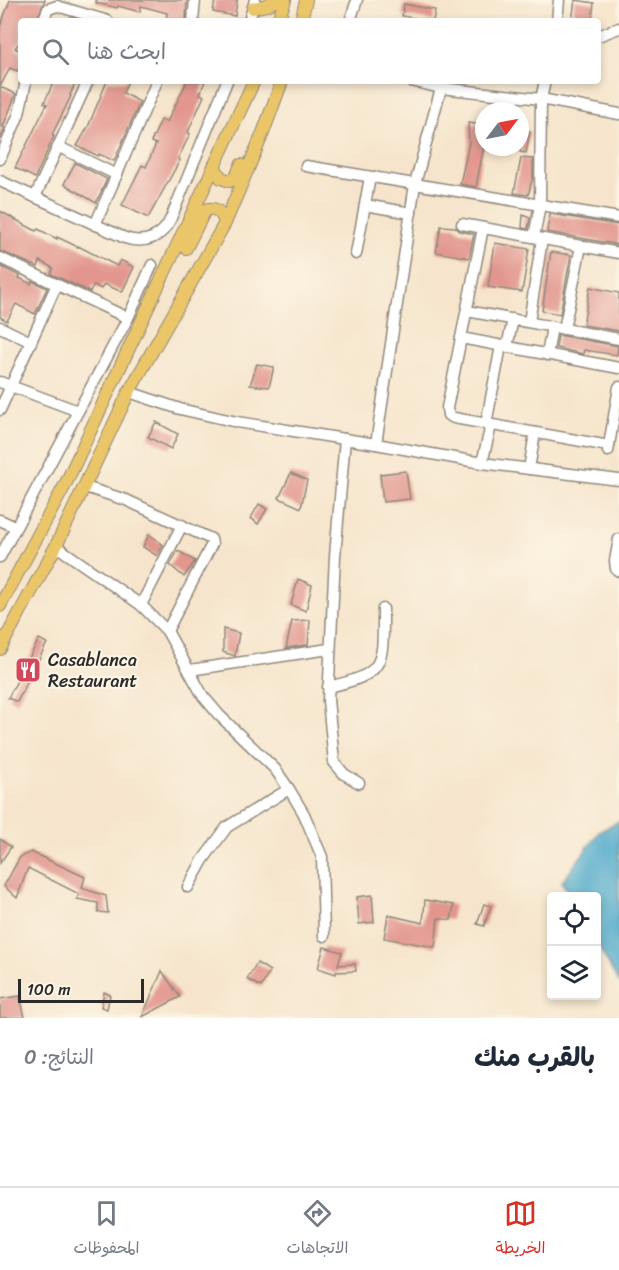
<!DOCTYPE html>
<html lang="ar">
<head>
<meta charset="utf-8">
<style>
	:root { --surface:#fff; --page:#f6f6f7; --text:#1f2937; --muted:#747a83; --line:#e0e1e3; --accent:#d93025 }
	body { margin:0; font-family:Sriracha,"Playpen Sans Arabic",sans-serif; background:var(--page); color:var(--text); direction:rtl }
	.controls { position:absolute; right:18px; bottom:18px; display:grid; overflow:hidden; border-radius:6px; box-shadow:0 3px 9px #0003 }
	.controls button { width:54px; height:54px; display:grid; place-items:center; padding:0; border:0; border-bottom:2px solid var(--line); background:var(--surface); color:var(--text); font:30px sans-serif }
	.compass { position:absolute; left:475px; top:102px; width:54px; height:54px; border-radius:50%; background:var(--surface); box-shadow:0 3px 9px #0003; rotate:58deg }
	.scale { position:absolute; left:18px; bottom:15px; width:126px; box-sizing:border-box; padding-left:6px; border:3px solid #2b2b2b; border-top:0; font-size:16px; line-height:21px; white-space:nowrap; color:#2b2b2b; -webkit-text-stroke:4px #fcf5e5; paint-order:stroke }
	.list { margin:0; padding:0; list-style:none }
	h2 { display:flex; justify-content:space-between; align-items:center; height:78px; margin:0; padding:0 24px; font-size:26px }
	h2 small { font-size:20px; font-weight:400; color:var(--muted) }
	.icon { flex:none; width:33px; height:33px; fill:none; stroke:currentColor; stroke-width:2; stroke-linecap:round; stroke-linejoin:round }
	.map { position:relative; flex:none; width:619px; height:1018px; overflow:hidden; direction:ltr }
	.search { position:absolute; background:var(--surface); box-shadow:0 3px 9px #0003; left:18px; right:18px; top:18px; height:66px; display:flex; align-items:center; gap:15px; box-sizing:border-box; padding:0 21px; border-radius:6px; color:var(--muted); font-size:22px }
	.sheet { height:168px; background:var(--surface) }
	nav { display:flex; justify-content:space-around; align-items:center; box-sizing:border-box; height:84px; border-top:2px solid var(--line); background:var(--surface); font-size:16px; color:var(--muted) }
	nav a { display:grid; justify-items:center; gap:3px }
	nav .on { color:var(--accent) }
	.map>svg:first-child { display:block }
	.water { fill:#4da9cb; stroke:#3c6a7b; stroke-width:1.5 }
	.building { fill:#e2968e }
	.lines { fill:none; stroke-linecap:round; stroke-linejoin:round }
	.minor-casing { stroke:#90887c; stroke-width:13 }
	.major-casing { stroke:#90887c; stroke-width:14 }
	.minor { stroke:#fff; stroke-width:10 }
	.major { stroke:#ebc669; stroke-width:12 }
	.labels { text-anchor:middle; stroke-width:4.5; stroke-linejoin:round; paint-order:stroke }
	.poi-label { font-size:18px; fill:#2b2b2b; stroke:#fcf5e5; text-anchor:start }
</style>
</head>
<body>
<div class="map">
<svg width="619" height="1018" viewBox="0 0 619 1018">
	<rect width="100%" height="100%" fill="#fcf5e5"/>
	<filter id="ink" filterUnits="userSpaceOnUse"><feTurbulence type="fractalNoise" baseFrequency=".0167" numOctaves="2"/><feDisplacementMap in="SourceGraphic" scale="12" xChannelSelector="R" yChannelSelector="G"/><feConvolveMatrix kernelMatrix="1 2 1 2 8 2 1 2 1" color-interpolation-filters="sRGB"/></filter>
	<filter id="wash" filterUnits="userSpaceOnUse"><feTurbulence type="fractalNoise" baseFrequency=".008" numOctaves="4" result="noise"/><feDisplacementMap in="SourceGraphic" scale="24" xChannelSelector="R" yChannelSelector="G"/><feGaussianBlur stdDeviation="1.35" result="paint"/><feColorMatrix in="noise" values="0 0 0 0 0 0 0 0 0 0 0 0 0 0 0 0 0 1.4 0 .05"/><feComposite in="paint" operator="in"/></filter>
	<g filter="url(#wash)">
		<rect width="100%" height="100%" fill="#f6e5cc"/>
		<polygon class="water" points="619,821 619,983 597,944 596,896 570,896 562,882 599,832"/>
		<g id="blocks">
			<g class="building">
				<polygon points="10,0 45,0 36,21 21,21 21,41 15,48 21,51 21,63 17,71 10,68 0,87 16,94 3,127 5,128 0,140 0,27"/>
				<polygon points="96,0 187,0 186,21 166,21 167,13 141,6 140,12 118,6 117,8 96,3"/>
				<polygon points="215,0 237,0 235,16 213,12"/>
				<polygon points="575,0 594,3 592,21 572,21"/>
				<polygon points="404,4 435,10 433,21 402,16"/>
				<polygon points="54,81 76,81 70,95 71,96 52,135 54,136 35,178 15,168 47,104 44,103"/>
				<polygon points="107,81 128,81 123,93 140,102 114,161 99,154 98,156 77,146 88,127"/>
				<polygon points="187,81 205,81 200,94 204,96 188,132 190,134 178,159 180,160 148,218 122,205 142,165 146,167 156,144 151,142 161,120 167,122"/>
				<polygon points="468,123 484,125 484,146 476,187 460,184 469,143"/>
				<polygon points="520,131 530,132 526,153 520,152"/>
				<polygon points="521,158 533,159 533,177 528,195 514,193"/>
				<polygon points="75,163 107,179 96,203 64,184"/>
				<polygon points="0,211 36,231 38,229 57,239 57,237 78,247 78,246 117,266 120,260 134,267 122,292 104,284 101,289 94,285 90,292 51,274 53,268 40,261 38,267 0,251"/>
				<polygon points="550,214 619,225 619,245 547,232"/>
				<polygon points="523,215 530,218 528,229 522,228"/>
				<polygon points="441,226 455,227 460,231 474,234 469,258 436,252"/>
				<polygon points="495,243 529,249 522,292 488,287"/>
				<polygon points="551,252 571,255 560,314 542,311"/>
				<polygon points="0,266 20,276 19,278 31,284 32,281 47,288 35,314 16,304 7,321 0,317"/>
				<polygon points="590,287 619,293 619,331 583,325"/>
				<polygon points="558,335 618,346 617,355 584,350 583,354 556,348"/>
				<polygon points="257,364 274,367 269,387 250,385"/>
				<polygon points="156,422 178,434 171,449 148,437"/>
				<polygon points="406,471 410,499 383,502 380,474"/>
				<polygon points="291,473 307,480 301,508 279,498"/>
				<polygon points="259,504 267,509 258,524 251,518"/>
				<polygon points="149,534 163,545 157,556 143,547"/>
				<polygon points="178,551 195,561 184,577 170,565"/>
				<polygon points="298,579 312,585 306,611 291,605"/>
				<polygon points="310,620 308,645 286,648 292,621"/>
				<polygon points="223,629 239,633 235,656 223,652"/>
				<polygon points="39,639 47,643 17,702 8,698"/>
				<polygon points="0,839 11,847 0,863"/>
				<polygon points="31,852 85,877 82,888 106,896 108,913 98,912 98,903 77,899 79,894 28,868 17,898 4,886 20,857"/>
				<polygon points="372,895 374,922 359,924 357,897"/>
				<polygon points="425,900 454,905 451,920 438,918 435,947 384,938 388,915 423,923"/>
				<polygon points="484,904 491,906 484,926 477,924"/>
				<polygon points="324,947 342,952 338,965 355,964 356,971 336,972 336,974 318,968"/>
				<polygon points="257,963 270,971 261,987 247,979"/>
				<polygon points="162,971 180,997 142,1017"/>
				<polygon points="104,992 110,995 107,1009 101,1007"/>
				<polygon points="20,996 25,1018 0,1018 0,999"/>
			</g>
		</g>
	</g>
	<g filter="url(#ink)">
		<use href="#blocks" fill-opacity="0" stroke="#90887c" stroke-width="1.5"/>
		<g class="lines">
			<g class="minor-casing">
				<g id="minor">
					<polyline points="43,21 48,9 57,6 108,21"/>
					<polyline points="193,21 195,0"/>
					<polyline points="249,21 255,0"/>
					<polyline points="350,21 357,0"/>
					<polyline points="557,21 559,0"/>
					<polyline points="598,36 619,28"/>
					<polyline points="411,81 441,88 541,99 619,114"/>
					<polyline points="59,147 117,175"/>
					<polyline points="0,159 19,114 26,81"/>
					<polyline points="306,166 619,218"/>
					<path d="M0,181L125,238C145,245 163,237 171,218L227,81"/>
					<polyline points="35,197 88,81"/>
					<polyline points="365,205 411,213"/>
					<polyline points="462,224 619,253"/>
					<polyline points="95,225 157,81"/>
					<polyline points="483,228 447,408 448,415 454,418 609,446"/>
					<polyline points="534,237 540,205 541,99 545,81"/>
					<polyline points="356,254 370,177"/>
					<polyline points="0,258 128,318"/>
					<polyline points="467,311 619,339"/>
					<polyline points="529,322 542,239"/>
					<polyline points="0,327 31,342"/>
					<polyline points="564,329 581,246"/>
					<polyline points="461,338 619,368"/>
					<polyline points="507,347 513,319"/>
					<polyline points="547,355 552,327"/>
					<polyline points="0,382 78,411"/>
					<polyline points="129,392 180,409 237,422 376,444 482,463 619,480"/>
					<polyline points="0,410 57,284"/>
					<polyline points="486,424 501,346"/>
					<polyline points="345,439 335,556 328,700 334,762 344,774 359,783"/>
					<polyline points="376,444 415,184 441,88"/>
					<polyline points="608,451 619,387"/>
					<polyline points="482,463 491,425"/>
					<polyline points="529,469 535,433"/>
					<polyline points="85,487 126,500 211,539 212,544 167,631"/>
					<polyline points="0,520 15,527"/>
					<polyline points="619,539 615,561 616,569 619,571"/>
					<polyline points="56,546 141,605 167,631 203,696 219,715 275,769 289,789 304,814 322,857 324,936"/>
					<polyline points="0,557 128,318 152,265"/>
					<polyline points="141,605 182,525"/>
					<polyline points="190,670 329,649"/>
					<path d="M328,687C386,674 383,665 383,609"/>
					<polyline points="188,887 203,860 227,827 289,789"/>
				</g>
			</g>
			<g class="major-casing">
				<g id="major">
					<polyline points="253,8 267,5 276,0"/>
					<polyline points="278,21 285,0"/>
					<polyline points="301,21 306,0"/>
					<polyline points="214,166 221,178 230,181 236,177 241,165"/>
					<path d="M186,248L205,210C215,206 223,213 225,223"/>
					<polyline points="0,606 65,485 254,81"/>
					<polyline points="0,649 56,546 129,392 225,223 263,133 282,81"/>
				</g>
			</g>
			<use href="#minor" class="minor"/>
			<use href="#major" class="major"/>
		</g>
	</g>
	<defs>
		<g id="restaurant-square" transform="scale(1.35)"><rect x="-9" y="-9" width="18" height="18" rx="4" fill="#d1495b" stroke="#fcf5e5"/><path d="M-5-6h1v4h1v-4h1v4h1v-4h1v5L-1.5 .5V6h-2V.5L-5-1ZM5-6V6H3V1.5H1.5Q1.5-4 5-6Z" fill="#fff"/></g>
	</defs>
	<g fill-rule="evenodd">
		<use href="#restaurant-square" x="28" y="670"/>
	</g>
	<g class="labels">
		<g class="poi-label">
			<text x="48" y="666">Casablanca<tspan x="48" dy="21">Restaurant</tspan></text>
		</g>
	</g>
</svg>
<div class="controls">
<button><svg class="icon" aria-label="locate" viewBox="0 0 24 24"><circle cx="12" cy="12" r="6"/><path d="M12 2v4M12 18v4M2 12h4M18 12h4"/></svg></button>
<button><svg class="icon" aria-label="layers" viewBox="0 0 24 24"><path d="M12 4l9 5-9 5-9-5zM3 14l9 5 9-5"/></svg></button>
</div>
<svg class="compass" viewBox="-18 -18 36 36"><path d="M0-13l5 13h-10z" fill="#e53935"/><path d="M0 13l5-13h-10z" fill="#747a83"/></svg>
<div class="scale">100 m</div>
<div class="search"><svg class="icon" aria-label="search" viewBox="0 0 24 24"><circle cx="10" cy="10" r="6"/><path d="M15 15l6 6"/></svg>ابحث هنا</div>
</div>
<section class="sheet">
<h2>بالقرب منك<small>النتائج: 0</small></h2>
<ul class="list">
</ul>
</section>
<nav>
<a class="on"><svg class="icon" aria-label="map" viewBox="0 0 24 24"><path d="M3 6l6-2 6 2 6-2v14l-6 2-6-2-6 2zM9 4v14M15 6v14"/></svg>الخريطة</a>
<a><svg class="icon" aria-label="directions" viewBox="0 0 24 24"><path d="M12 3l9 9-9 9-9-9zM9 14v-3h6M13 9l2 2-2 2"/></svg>الاتجاهات</a>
<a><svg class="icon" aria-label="saved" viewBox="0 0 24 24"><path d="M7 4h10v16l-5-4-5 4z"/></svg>المحفوظات</a>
</nav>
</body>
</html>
